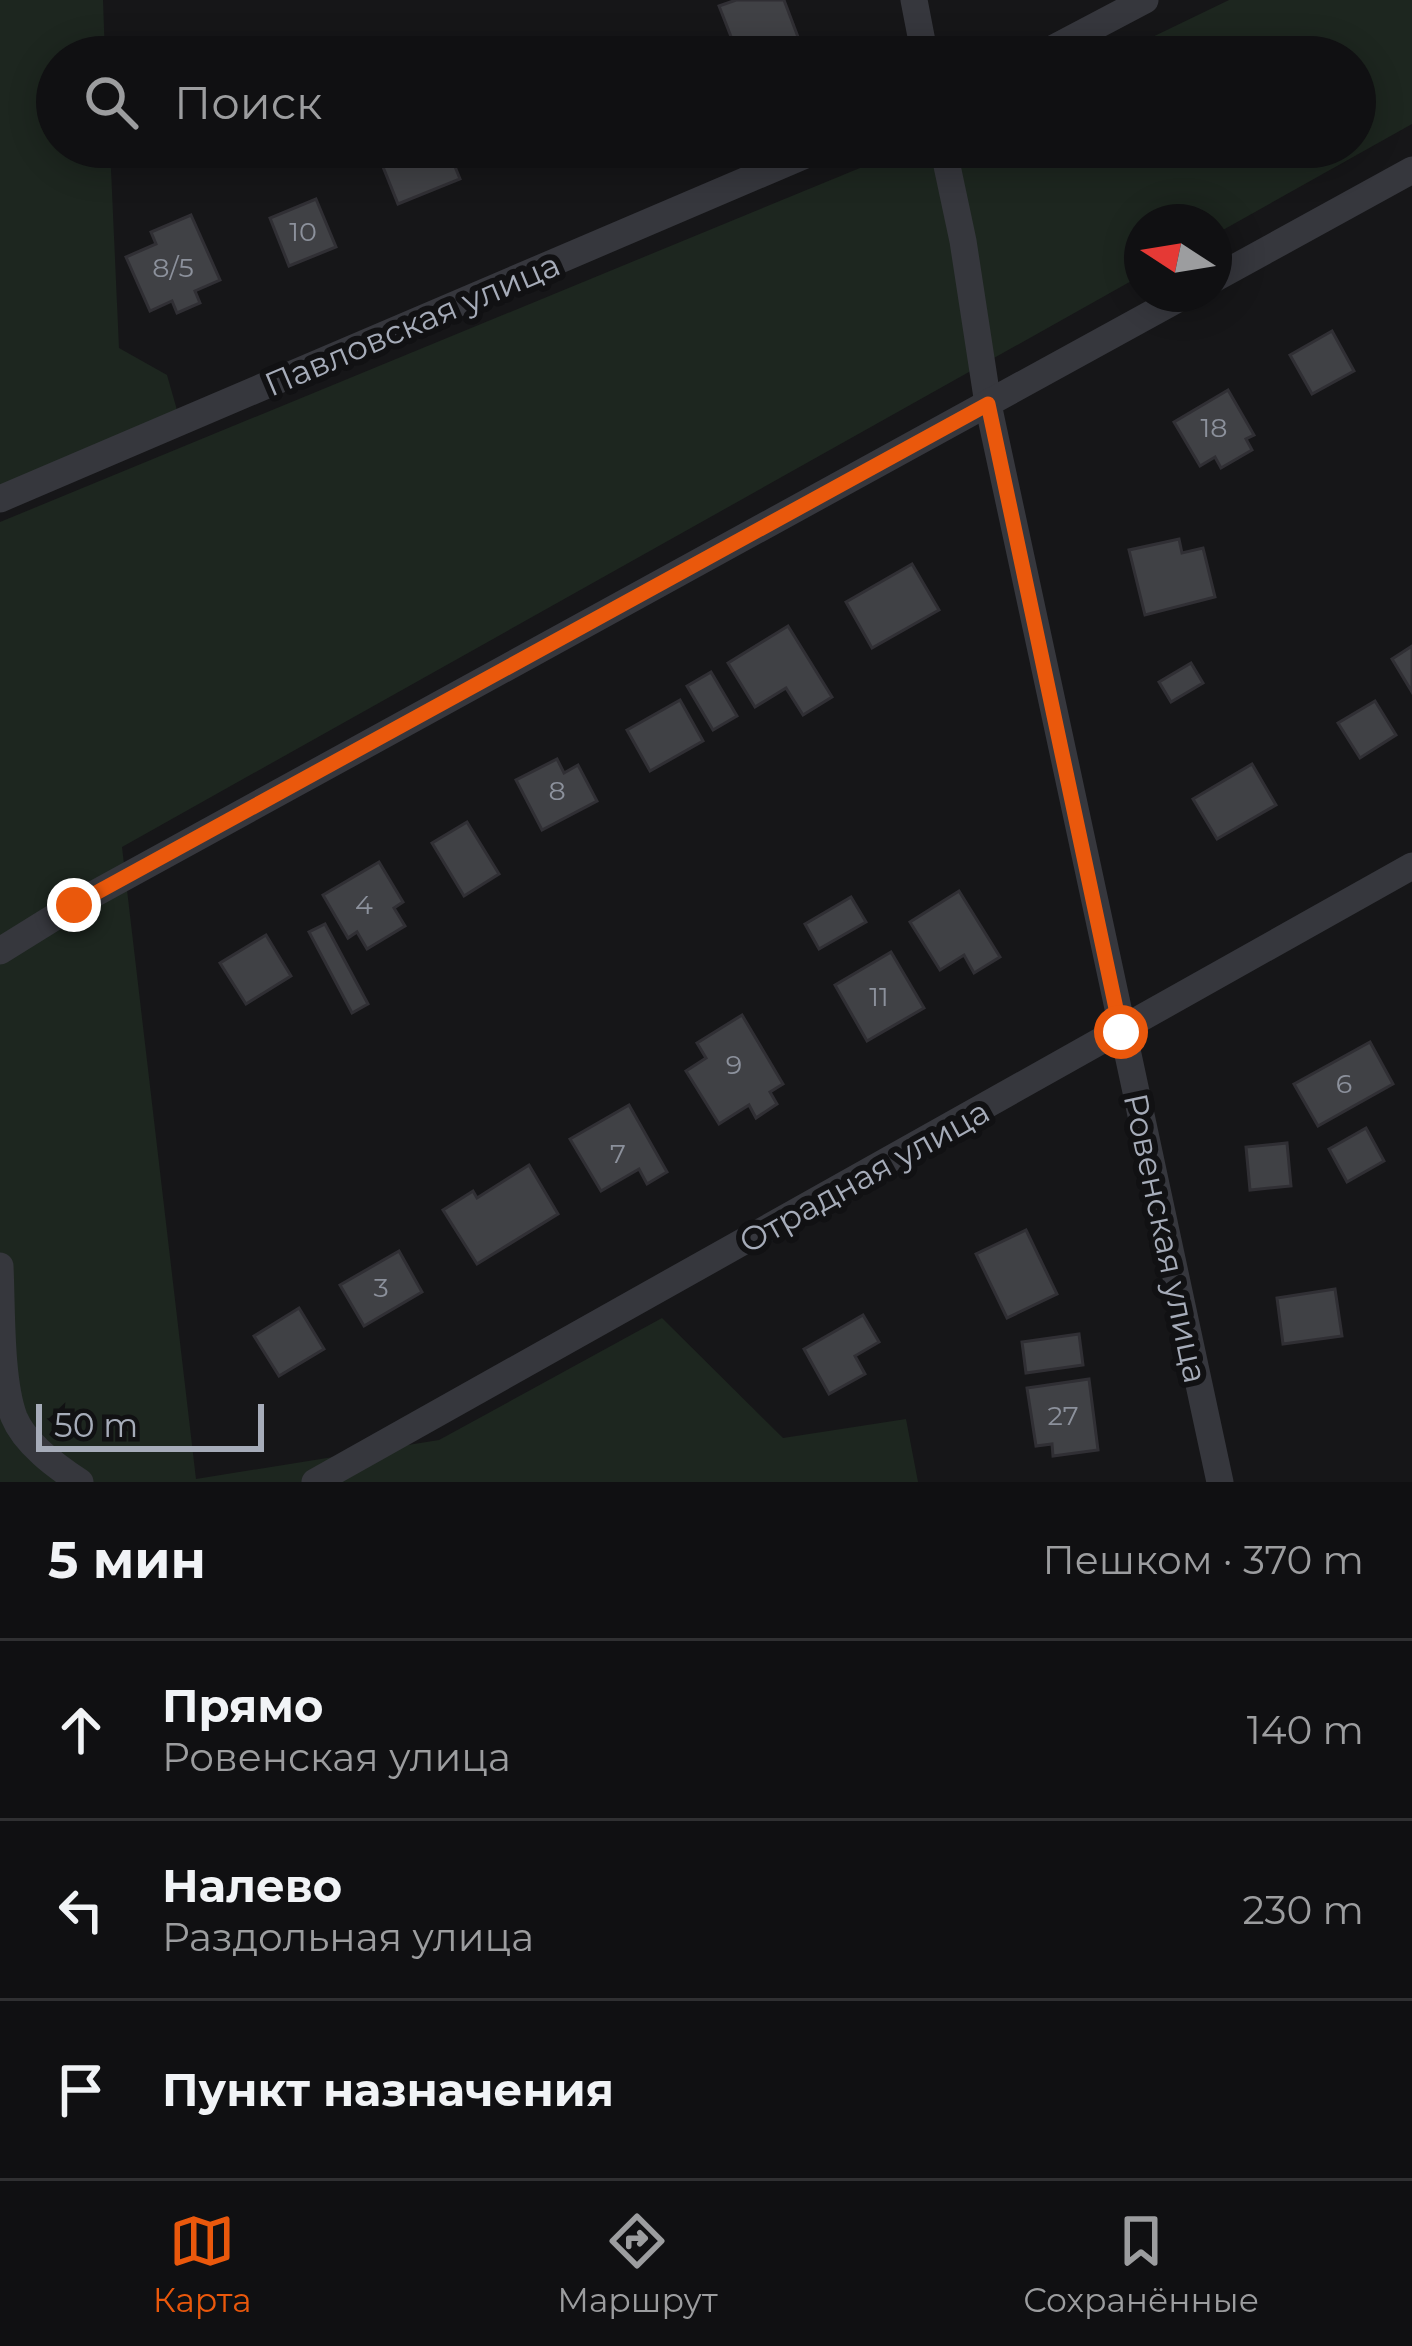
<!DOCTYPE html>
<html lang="ru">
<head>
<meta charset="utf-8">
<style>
	:root { --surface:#101012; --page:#19191b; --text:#f1f3f6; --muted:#9c9d9f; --line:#303032; --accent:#ea580c }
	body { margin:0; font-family:Montserrat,sans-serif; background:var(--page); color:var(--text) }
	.compass { position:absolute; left:1124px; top:204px; width:108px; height:108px; border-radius:50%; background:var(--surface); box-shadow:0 6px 30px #0003; rotate:282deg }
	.scale { position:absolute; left:36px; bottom:30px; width:228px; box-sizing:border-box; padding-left:12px; border:6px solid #a6acb9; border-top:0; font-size:33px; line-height:42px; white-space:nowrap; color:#a6acb9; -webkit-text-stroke:9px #111113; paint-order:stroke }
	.stop { position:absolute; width:36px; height:36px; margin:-27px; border:9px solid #ea580c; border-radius:50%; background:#fff }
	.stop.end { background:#ea580c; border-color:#fff; box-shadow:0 3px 12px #0008 }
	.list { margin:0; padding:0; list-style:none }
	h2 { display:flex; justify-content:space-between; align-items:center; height:156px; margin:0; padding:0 48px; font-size:51px }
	h2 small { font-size:39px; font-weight:400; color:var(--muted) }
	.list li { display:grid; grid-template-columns:78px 1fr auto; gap:36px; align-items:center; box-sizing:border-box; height:180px; padding:0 48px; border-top:3px solid var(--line) }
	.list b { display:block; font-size:45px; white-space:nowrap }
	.list p { margin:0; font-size:39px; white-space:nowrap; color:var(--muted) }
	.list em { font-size:39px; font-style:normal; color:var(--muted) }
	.icon { flex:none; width:66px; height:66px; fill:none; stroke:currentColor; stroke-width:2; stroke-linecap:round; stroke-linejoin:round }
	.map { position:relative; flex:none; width:1412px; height:1482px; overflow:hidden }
	.search { position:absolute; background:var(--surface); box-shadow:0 6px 30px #0003; left:36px; right:36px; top:36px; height:132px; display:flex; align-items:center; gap:30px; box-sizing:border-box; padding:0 42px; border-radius:66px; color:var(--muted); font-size:45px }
	.sheet { height:696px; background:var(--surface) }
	nav { display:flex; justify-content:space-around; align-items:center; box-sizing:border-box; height:168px; border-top:3px solid var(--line); background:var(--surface); font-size:33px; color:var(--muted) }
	nav a { display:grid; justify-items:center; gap:6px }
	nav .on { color:var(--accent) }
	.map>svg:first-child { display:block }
	.green { fill:#1d261f }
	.building { fill:#404145; stroke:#302f34; stroke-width:3 }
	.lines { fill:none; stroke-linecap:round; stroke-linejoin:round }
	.minor { stroke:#36373d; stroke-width:27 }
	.route { stroke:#ea580c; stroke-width:15 }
	.labels { text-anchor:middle; stroke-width:12; stroke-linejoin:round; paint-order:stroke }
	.number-label { font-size:27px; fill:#8c919c }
	.street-label { font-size:33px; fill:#a6acb9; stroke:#111113 }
</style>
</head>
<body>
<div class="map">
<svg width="1412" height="1482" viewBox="0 0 1412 1482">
	<rect width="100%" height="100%" fill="#161618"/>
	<g class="green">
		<polygon points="0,0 103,0 105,57 57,57 57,147 110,147 119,348 167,375 177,410 0,488"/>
		<polygon points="1229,0 1412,0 1412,124 1214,235 1214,222 1142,222 1142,275 122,847 196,1479 439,1440 662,1318 783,1438 906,1419 918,1482 0,1482 0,522 911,147 1355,147 1355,57 1111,57"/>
	</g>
	<g class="building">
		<polygon points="736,0 784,0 798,37 784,43 789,57 764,57 761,51 739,57 719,6"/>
		<polygon points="389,147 447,147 460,179 398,204 377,152"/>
		<polygon points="480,147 508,147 512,156 487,166"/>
		<polygon points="316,199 336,247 289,266 270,218"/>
		<polygon points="191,215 220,280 195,291 200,303 177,313 172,301 150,311 126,257 156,244 151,232"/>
		<polygon points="1332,331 1354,371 1312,394 1290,355"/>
		<polygon points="1228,390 1254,435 1246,439 1252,450 1221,468 1215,457 1200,466 1174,422"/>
		<polygon points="1179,539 1182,553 1203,548 1215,597 1145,615 1129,550"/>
		<polygon points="912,564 939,610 872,648 846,602"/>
		<polygon points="788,626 832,697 803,715 786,688 755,707 728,663"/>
		<polygon points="1412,646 1412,692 1392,659"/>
		<polygon points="1191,663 1203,683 1171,702 1159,682"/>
		<polygon points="711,672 737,716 713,730 687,686"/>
		<polygon points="680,700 703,741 650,771 627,730"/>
		<polygon points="1375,701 1396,735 1360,758 1338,723"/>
		<polygon points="557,759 564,773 578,765 597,801 542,830 516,780"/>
		<polygon points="1252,764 1276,805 1217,839 1193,799"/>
		<polygon points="467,822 499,874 464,896 432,843"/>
		<polygon points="379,862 403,902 394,908 405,926 367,949 357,932 348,938 323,895"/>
		<polygon points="959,891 1000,957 974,973 964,955 940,970 910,922"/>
		<polygon points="851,897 866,922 819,949 805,924"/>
		<polygon points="325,924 368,1004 352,1013 309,932"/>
		<polygon points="266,935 291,976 246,1004 220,963"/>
		<polygon points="891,952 924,1008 867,1041 835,985"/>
		<polygon points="742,1015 783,1084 770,1092 777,1104 756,1118 749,1105 719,1124 686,1071 706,1058 697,1043"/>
		<polygon points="1370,1042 1393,1084 1318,1126 1294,1084"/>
		<polygon points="629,1105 667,1172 647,1184 639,1169 601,1191 570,1139"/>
		<polygon points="1366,1128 1384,1161 1347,1182 1329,1149"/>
		<polygon points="1287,1143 1291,1186 1250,1190 1246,1147"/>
		<polygon points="529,1165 558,1214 477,1264 443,1210 473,1191 477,1198"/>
		<polygon points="1026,1230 1057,1294 1007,1318 976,1254"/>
		<polygon points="399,1251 422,1292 364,1326 340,1285"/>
		<polygon points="1335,1289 1342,1336 1283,1344 1277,1298"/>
		<polygon points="299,1308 324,1349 279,1376 254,1336"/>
		<polygon points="863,1315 879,1342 855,1356 865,1374 829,1394 804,1349"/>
		<polygon points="1079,1334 1083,1365 1026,1373 1022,1342"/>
		<polygon points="1089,1379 1098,1450 1053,1456 1052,1444 1036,1446 1027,1388"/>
	</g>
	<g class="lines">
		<g class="minor">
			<polyline points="914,0 925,57"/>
			<polyline points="1037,57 1145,0"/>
			<polyline points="943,147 963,241 988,404 1220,1482"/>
			<polyline points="1214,279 1412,170"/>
			<polyline points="0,499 824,147"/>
			<polyline points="0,951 74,905 1187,294"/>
			<path d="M0,1266C2,1308 0,1380 14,1417C25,1444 57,1467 80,1482"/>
			<polyline points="315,1482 1412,866"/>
		</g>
	</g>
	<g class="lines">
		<polyline class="route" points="74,905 988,404 1121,1032"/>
	</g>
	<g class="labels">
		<g class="number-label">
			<text x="303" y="241">10</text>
			<text x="173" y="277">8/5</text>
			<text x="1214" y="437">18</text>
			<text x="557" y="800">8</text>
			<text x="364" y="914">4</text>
			<text x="879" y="1006">11</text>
			<text x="734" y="1074">9</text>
			<text x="1344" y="1093">6</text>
			<text x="618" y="1163">7</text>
			<text x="381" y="1297">3</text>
			<text x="1063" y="1425">27</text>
		</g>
		<g class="street-label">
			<text transform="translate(412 324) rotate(-23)" y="12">Павловская улица</text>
			<text transform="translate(864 1176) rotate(-29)" y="12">Отрадная улица</text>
			<text transform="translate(1166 1238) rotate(78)" y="12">Ровенская улица</text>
		</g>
	</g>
</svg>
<svg class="compass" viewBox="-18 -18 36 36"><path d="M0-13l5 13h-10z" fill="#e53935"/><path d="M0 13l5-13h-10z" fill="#9c9d9f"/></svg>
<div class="scale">50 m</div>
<div class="stop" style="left:1121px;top:1032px"></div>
<div class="stop end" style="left:74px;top:905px"></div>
<div class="search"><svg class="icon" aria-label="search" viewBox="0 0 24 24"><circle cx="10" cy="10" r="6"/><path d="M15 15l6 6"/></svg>Поиск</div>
</div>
<section class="sheet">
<h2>5 мин<small>Пешком · 370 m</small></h2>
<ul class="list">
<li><svg class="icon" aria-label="ahead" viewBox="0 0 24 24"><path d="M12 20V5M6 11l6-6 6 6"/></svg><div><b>Прямо</b><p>Ровенская улица</p></div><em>140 m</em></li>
<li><svg class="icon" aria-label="left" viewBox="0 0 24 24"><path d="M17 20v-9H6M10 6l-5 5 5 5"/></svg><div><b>Налево</b><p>Раздольная улица</p></div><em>230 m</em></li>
<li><svg class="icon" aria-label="arrive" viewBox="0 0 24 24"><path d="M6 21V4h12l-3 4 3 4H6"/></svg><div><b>Пункт назначения</b></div></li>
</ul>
</section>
<nav>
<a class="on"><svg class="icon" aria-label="map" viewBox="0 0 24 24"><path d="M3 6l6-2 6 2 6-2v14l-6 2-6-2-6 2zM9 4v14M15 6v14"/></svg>Карта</a>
<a><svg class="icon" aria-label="directions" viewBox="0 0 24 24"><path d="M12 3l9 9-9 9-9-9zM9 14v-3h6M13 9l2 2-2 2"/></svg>Маршрут</a>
<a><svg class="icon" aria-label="saved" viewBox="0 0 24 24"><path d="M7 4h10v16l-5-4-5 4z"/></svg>Сохранённые</a>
</nav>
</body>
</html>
